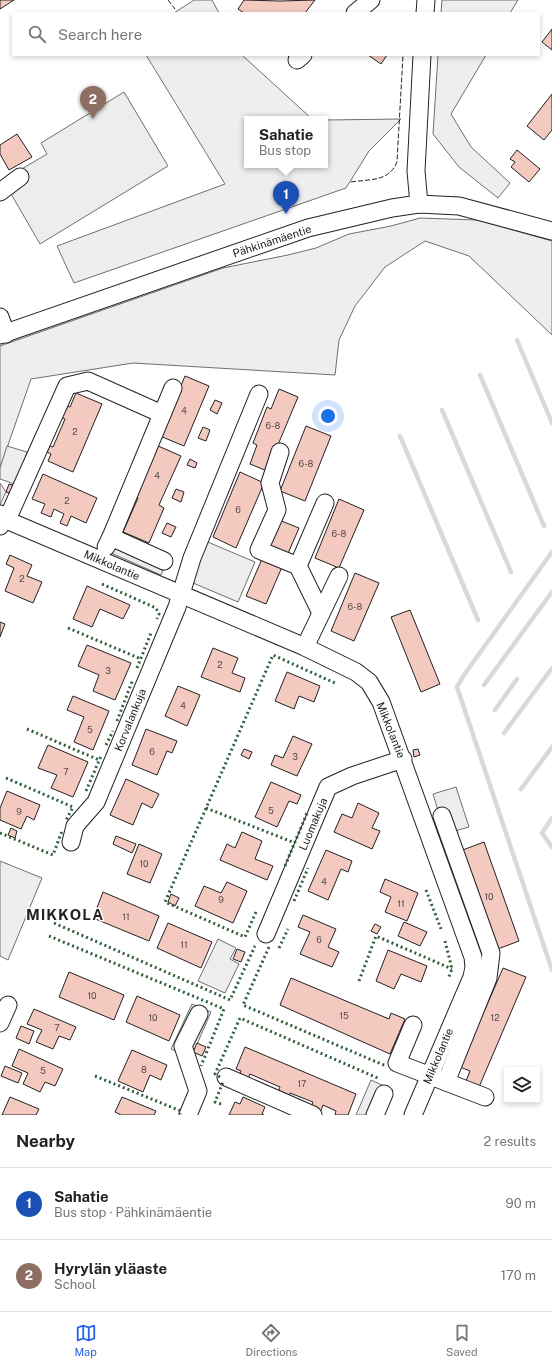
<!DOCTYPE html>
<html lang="en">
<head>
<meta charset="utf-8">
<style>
	:root { --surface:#fff; --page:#f6f6f6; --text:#222; --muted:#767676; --line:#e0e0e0; --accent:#2563eb }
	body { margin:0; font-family:"Public Sans",sans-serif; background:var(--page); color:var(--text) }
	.controls { position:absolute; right:12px; bottom:12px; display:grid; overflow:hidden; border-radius:0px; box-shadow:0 2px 6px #0003 }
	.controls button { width:36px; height:36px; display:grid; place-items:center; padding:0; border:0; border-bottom:1px solid var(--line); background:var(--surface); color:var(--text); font:20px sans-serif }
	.you { position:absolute; left:328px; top:416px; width:14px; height:14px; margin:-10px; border:3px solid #fff; border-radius:50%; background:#1a73e8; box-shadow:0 0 0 6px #1a73e833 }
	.badge { display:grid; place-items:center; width:26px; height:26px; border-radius:50%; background:var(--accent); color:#fff; font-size:13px; font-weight:700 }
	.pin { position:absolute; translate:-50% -33px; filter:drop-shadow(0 1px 2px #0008) }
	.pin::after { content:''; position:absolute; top:21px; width:14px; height:12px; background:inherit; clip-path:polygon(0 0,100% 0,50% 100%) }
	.popup { position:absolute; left:244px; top:116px; width:84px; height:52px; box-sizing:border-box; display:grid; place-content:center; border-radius:0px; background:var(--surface); filter:drop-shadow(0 1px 3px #0005); font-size:13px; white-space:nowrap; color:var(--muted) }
	.popup b { font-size:15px; color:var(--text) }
	.popup::after { content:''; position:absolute; left:50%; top:100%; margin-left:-8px; border:8px solid transparent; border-top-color:var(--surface) }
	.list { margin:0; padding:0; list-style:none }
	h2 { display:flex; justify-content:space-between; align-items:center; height:52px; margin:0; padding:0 16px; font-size:17px }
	h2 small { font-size:13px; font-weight:400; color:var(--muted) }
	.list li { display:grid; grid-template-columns:26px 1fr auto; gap:12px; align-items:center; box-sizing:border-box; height:72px; padding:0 16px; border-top:1px solid var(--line) }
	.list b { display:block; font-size:15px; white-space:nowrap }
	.list p { margin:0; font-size:13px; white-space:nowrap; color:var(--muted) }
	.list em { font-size:13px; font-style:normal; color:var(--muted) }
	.icon { flex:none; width:22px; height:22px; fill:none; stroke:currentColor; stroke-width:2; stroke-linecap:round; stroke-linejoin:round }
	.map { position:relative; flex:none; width:552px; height:1115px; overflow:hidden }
	.search { position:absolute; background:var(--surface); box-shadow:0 2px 6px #0003; left:12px; right:12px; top:12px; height:44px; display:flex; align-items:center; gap:10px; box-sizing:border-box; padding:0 14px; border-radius:0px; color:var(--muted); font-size:15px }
	.sheet { height:196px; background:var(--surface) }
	nav { display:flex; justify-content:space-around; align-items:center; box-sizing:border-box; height:56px; border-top:1px solid var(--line); background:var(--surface); font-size:11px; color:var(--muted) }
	nav a { display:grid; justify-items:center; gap:2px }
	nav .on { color:var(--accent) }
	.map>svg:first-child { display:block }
	.green { fill:#eee; stroke:#6f6f6f }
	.parking { fill:#ededed; stroke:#6f6f6f }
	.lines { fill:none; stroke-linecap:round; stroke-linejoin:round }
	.stream { stroke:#d9d9d9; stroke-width:4.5 }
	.building { fill:#f3c9c0; stroke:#222 }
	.minor-casing { stroke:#222; stroke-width:19 }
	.minor { stroke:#fff; stroke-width:17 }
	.hedge { stroke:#2f5e38; stroke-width:3; stroke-dasharray:2 3; stroke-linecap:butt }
	.fence { stroke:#222; stroke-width:1; stroke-dasharray:5 2; stroke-linecap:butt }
	.labels { text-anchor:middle; stroke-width:3; stroke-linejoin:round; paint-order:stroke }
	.number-label { font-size:9px; fill:#564c4a }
	.street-label { font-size:11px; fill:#222; stroke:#fff }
	.district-label { font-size:15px; font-weight:bold; letter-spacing:1px; fill:#222; stroke:#fff }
</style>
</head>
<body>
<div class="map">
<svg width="552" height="1115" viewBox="0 0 552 1115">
	<rect width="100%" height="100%" fill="#fff"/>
	<g class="green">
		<polygon points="194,0 212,0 219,13 174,13"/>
		<polygon points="442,0 518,0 510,13 441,13"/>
		<polygon points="146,55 242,55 312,119 247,119 247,165 325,165 325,120 401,119 369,151 346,188 74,283 57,246 225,184"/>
		<polygon points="438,55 486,55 451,114 471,147 510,183 498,198 459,167 433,134"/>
		<polygon points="420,218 477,220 552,241 552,335 469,256 425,241 385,267 355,306 339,340 335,375 133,363 31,379 0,468 0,346 223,268 288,255 316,248 349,234 391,226"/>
		<polygon points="0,483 6,492 0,505"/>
		<polygon points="0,861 42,878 8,960 0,956"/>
	</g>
	<g class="parking">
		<polygon points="124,92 168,166 40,244 3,180 47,154 41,143"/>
		<polygon points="7,446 27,452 17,485 0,479 0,468"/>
		<polygon points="117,534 168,558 161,575 109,552"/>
		<polygon points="203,540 255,562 238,602 186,580"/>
		<polygon points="456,787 469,827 445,834 433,794"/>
		<polygon points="218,939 236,948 230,959 239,964 225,993 198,981"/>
		<polygon points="192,1004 211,1012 191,1058 171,1049"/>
		<polygon points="371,1080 393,1090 384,1115 356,1115"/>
	</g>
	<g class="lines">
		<g class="stream">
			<polyline points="517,340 552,423"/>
			<polyline points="480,375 544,526"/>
			<polyline points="442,410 511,572"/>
			<polyline points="400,436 478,620"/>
			<polyline points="552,552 464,675 457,687 552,970"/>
			<polyline points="484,685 552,592"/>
			<polyline points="495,710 517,679"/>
			<polyline points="504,733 552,668"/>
			<polyline points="521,789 552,747"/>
			<polyline points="552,818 542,833 552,847"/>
		</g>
	</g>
	<g class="building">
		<polygon points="0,0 14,0 0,9"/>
		<polygon points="244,0 280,1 315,0 305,13 244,13 238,9"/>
		<polygon points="552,29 552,50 542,42"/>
		<polygon points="368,55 387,55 381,64"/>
		<polygon points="552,94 552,130 544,140 527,126"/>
		<polygon points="17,134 32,157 9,170 0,154 0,145"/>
		<polygon points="517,150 540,169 529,182 511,167 515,162 510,159"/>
		<polygon points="185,376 209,386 184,446 160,436"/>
		<polygon points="279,389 298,397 267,471 250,464 257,445 253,443 267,407 271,409"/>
		<polygon points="76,393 102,404 73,472 48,461 51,454 43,450 45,444 53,447 65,419 57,416 62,404 70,407"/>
		<polygon points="215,400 222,403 217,414 210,410"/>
		<polygon points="306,426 331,436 305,501 280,491"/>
		<polygon points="203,427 210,430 206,441 198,438"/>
		<polygon points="156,445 181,456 159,505 164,508 149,543 123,532 138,498 134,496"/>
		<polygon points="190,459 197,463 195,468 187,465"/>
		<polygon points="240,472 264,483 236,548 213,537"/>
		<polygon points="43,474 97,498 86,523 71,516 67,526 60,523 64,514 54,509 51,517 41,513 45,504 32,499"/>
		<polygon points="9,484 15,486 13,494 6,492"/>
		<polygon points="176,489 184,492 181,502 172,498"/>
		<polygon points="339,499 364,510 339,568 315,558"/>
		<polygon points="279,520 299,528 286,558 266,550"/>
		<polygon points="167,523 176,527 171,537 162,533"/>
		<polygon points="10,555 32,565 27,576 42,582 33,603 5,591 14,568 6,564"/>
		<polygon points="262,559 282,567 266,604 246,596"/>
		<polygon points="355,573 379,583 354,641 331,631"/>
		<polygon points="87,586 130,605 123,619 100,609 92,627 73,619"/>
		<polygon points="410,610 440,684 421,692 391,617"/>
		<polygon points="0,622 5,624 0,637"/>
		<polygon points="87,645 131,663 115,700 93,691 99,675 78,666"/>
		<polygon points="213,648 238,658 232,673 245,678 240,692 201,677"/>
		<polygon points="287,672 320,686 314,702 299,696 294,709 275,701"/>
		<polygon points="178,686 200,695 187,726 165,716"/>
		<polygon points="73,696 109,711 93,750 74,742 84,717 67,710"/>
		<polygon points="146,729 177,741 172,753 167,751 157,775 132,765"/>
		<polygon points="293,736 312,744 297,776 271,765 275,755 283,758"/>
		<polygon points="48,745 88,762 73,797 51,788 57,775 38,768"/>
		<polygon points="244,749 252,752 249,759 241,755"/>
		<polygon points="418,749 420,755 414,757 413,750"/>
		<polygon points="126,779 159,794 152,808 142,803 133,825 110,815"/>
		<polygon points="271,782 301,795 297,804 289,801 277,827 255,817"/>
		<polygon points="7,791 40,805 34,820 27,816 21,829 0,820 0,808"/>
		<polygon points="358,803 379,813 372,828 380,831 372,849 334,832 342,814 352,818"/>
		<polygon points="11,828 17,831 15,838 8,835"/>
		<polygon points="242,832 262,841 255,859 273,866 267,880 220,860 227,844 235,848"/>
		<polygon points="116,836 136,844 132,853 113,844"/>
		<polygon points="484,842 519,941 495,950 460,851"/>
		<polygon points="139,844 162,854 150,883 127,874"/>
		<polygon points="326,850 352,861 348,872 341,869 328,900 308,891"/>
		<polygon points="385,879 418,893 407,921 385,912 391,897 380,892"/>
		<polygon points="227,882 247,891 233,923 195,906 204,886 221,893"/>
		<polygon points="103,892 159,916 149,941 93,918"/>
		<polygon points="171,894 179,898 175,906 168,902"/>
		<polygon points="303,915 336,929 328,947 339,952 332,967 300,954 310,932 298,927"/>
		<polygon points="404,922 427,932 420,946 398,936"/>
		<polygon points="168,923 212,942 201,968 157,948"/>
		<polygon points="375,924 381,927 377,934 371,931"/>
		<polygon points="237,949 245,952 241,962 233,959"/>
		<polygon points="388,950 427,966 421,982 401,974 394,989 376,981"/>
		<polygon points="503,968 526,977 479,1087 466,1081 470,1071 460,1067"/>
		<polygon points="69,972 124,995 114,1020 59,997"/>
		<polygon points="291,978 389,1019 391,1013 405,1019 390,1054 280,1005"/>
		<polygon points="137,996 180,1015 169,1041 126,1022"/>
		<polygon points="34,1009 76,1027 70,1040 59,1036 53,1049 36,1042 42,1030 27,1024"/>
		<polygon points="21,1026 34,1031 29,1044 16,1038"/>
		<polygon points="197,1043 206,1047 202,1056 193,1052"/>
		<polygon points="245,1047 356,1094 348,1115 335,1115 336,1111 323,1105 320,1113 310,1109 313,1102 290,1093 287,1099 277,1095 280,1087 250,1074 247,1081 238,1077 241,1071 236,1069"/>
		<polygon points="19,1049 63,1069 55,1086 45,1082 40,1092 23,1084 28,1073 12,1066"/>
		<polygon points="132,1050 167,1065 161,1080 150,1075 143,1092 118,1081"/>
		<polygon points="5,1066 22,1073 18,1083 1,1076"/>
		<polygon points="10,1097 39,1109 36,1115 2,1115"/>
		<polygon points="122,1097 156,1111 154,1115 121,1115 115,1112"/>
		<polygon points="243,1097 265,1107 262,1114 264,1115 229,1115 235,1102 240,1104"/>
	</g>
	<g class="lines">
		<g class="minor-casing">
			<g id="minor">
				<polyline points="355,13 371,0"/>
				<polyline points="425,13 426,0"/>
				<polyline points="297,60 303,55"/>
				<polyline points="0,192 20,177"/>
				<polyline points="419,204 416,171 422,55"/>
				<polyline points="0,317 6,334"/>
				<polyline points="0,335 308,228 392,208 419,204 459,206 552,231"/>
				<polyline points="280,452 270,483 277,510 259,550 298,566 325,503"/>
				<polyline points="0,514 4,519 305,647 356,672 369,682 381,702 473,957 474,967 472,977 413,1115"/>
				<polyline points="0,526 4,519 10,513 67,386 88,381 162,414"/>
				<polyline points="111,537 173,388"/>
				<polyline points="106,547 111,537 164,561"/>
				<polyline points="298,566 321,613"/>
				<polyline points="305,647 339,576"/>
				<polyline points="442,816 491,953 488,978 446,1082"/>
				<polyline points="71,842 75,826 96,802 177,607 192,558 259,394"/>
				<polyline points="266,934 328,787 352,776 403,759"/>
				<polyline points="0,1023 8,1005"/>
				<polyline points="413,1025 397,1063 485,1097"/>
				<polyline points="226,1077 313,1115"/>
				<polyline points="188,1115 198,1091 183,1046 199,1014"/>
				<polyline points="375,1115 384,1094"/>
			</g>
		</g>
		<use href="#minor" class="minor"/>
		<g class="hedge">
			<polyline points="102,584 156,608 159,614 157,619"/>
			<polyline points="68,628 141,659"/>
			<polyline points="137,668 151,633"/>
			<polyline points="117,721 133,679"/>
			<polyline points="27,729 99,760"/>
			<polyline points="106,745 113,731"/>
			<polyline points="6,778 73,807 65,822"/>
			<polyline points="86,791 101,756"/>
			<polyline points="206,808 295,843"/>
			<polyline points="0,833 53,855 62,831"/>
			<polyline points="285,866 307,813"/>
			<polyline points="426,890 441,929"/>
			<polyline points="294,901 308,868"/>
			<polyline points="256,912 245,937 165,902 273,655 337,684"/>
			<polyline points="54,923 230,1000 255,946"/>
			<polyline points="49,936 224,1009 201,1066"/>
			<polyline points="445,941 452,969 448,979"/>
			<polyline points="269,947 243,1005 386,1066"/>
			<polyline points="279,948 288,929"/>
			<polyline points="359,981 376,936 452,969"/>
			<polyline points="95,1076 181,1111 180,1114"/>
			<polyline points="220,1077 215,1074 240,1018 380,1079"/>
			<polyline points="221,1104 215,1102 223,1082"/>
		</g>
		<g class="fence">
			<polyline points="168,0 175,9"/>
			<path d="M351,182C370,179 389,182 397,162L403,55"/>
		</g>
	</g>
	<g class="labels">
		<g class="number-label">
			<text x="184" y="414">4</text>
			<text x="273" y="429">6-8</text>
			<text x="75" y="435">2</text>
			<text x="306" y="467">6-8</text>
			<text x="157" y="479">4</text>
			<text x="67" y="504">2</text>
			<text x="238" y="513">6</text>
			<text x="339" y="537">6-8</text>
			<text x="22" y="582">2</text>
			<text x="355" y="610">6-8</text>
			<text x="220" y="668">2</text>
			<text x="108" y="674">3</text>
			<text x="183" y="709">4</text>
			<text x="90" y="733">5</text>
			<text x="152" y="755">6</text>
			<text x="295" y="760">3</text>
			<text x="66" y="775">7</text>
			<text x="271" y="814">5</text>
			<text x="19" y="815">9</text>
			<text x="144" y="867">10</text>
			<text x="324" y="885">4</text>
			<text x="489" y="900">10</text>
			<text x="221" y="903">9</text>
			<text x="401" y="907">11</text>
			<text x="126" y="920">11</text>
			<text x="319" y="943">6</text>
			<text x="184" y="948">11</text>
			<text x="92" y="999">10</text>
			<text x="344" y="1019">15</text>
			<text x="153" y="1021">10</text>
			<text x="495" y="1021">12</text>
			<text x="57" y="1031">7</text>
			<text x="144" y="1073">8</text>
			<text x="43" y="1074">5</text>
			<text x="302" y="1087">17</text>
		</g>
		<g class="street-label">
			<text transform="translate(272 241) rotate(-18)" y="4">Pähkinämäentie</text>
			<text transform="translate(112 565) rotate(23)" y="4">Mikkolantie</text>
			<text transform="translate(130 720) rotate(-68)" y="4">Korvalankuja</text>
			<text transform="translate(391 730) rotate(68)" y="4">Mikkolantie</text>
			<text transform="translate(313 824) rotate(-67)" y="4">Luomakuja</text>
			<text transform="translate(438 1056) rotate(-67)" y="4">Mikkolantie</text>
		</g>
		<g class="district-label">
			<text x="65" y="920">MIKKOLA</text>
		</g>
	</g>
</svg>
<div class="controls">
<button><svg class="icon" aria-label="layers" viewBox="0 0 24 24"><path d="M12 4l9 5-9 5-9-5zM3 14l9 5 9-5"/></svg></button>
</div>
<div class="you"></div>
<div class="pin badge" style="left:286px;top:214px;background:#1a4fb4">1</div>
<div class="popup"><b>Sahatie</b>Bus stop</div>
<div class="pin badge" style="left:93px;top:119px;background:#8d6e63">2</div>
<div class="search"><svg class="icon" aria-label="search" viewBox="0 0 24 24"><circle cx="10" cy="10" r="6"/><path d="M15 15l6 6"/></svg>Search here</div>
</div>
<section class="sheet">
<h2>Nearby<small>2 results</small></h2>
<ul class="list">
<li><span class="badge" style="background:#1a4fb4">1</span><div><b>Sahatie</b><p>Bus stop · Pähkinämäentie</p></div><em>90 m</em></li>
<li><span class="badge" style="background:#8d6e63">2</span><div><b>Hyrylän yläaste</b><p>School</p></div><em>170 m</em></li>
</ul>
</section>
<nav>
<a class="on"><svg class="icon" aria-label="map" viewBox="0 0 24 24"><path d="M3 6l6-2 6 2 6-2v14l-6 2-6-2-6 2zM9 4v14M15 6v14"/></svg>Map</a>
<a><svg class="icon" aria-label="directions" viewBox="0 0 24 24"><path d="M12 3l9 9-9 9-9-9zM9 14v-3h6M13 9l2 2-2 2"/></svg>Directions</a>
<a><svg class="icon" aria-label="saved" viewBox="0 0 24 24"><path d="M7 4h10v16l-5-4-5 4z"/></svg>Saved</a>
</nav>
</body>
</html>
